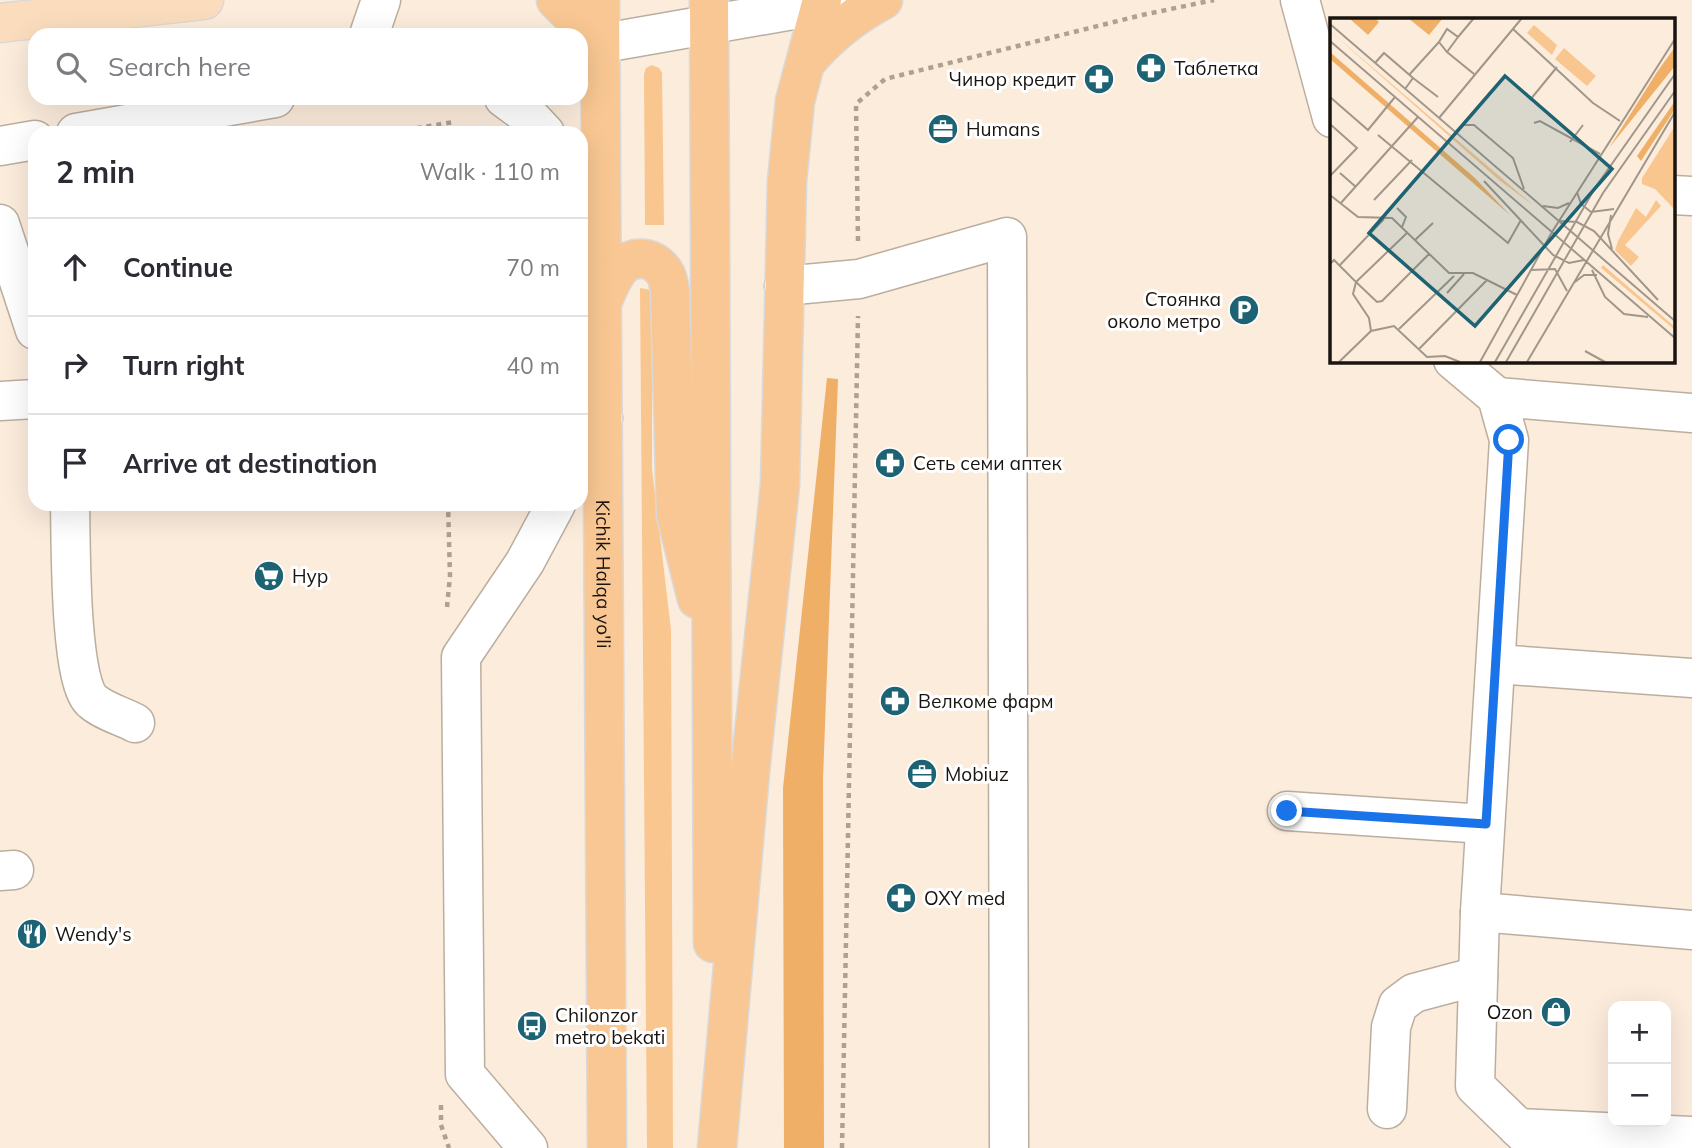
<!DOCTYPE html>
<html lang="en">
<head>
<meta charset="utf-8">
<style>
	:root { --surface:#fff; --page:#f2f2f3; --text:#2b2b33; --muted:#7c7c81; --line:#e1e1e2 }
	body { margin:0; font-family:Mulish,sans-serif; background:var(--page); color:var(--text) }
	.controls { position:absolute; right:21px; bottom:21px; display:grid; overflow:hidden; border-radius:14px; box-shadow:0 7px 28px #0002 }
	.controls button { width:63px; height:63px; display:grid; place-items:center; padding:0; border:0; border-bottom:2px solid var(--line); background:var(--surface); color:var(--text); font:35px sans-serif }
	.stop { position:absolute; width:21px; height:21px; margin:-16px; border:5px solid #1a73e8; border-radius:50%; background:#fff }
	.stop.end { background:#1a73e8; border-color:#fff; box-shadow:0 2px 7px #0008 }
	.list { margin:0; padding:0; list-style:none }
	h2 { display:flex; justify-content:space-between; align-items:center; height:91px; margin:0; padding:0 28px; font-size:30px }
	h2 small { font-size:23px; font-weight:400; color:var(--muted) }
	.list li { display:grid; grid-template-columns:46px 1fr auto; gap:21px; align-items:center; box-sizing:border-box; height:98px; padding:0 28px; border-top:2px solid var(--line) }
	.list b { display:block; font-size:26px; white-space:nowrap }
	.list em { font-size:23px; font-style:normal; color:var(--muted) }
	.icon { flex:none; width:38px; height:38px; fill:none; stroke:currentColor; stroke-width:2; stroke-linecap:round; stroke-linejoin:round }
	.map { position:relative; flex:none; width:1692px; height:1148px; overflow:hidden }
	.search { position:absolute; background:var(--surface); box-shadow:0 7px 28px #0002; left:28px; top:28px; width:560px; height:77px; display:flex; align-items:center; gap:18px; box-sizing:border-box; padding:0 24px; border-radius:21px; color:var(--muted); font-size:26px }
	.panel { position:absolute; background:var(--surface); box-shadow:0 7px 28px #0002; left:28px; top:126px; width:560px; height:385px; border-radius:21px }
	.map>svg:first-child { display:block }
	.green { fill:#fac68f }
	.forest { fill:#f0af66 }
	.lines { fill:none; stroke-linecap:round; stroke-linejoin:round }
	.minor-casing { stroke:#bcae9f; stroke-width:41 }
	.major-casing { stroke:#dad9d9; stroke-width:41 }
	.highway-casing { stroke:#dad9d9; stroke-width:41 }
	.path { stroke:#ada194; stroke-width:4.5; stroke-dasharray:5 5; stroke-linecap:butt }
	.minor { stroke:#fff; stroke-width:38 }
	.major { stroke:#fbddbe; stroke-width:38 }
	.highway { stroke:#f8c793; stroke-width:38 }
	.route { stroke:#1a73e8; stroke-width:9 }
	.labels { text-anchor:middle; stroke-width:6; stroke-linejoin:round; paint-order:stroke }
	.poi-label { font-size:19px; fill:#19140f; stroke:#fff; text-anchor:start }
	.street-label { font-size:19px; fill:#19140f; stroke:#fff }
	.inset-road { fill:none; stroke:#a1968a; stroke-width:2 }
	.view { fill:#1e6374; fill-opacity:0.15; stroke:#1e6374; stroke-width:3.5 }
	.inset-edge { fill:none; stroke:#19140f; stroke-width:3.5 }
</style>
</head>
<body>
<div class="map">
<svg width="1692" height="1148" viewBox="0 0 1692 1148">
	<rect width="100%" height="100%" fill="#fcecdc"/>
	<g class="green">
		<polygon points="652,65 659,68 662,73 664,225 645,225 644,74 646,68"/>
		<polygon points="640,288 652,290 652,469 671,630 673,1148 647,1148"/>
	</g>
	<polygon class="forest" points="827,378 838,379 823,779 824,1148 784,1148 783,788"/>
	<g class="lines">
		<g class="minor-casing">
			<g id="minor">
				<polyline points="1300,0 1332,118"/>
				<polyline points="369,35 381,0"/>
				<polyline points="581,47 850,0"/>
				<polyline points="504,98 530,117 545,133"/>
				<polyline points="76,133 275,98"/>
				<polyline points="0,146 35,140"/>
				<polyline points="1673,195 1692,196"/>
				<polyline points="0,224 35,330"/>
				<polyline points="784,286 859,279 1007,237 1009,1148"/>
				<polyline points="1453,360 1497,397 1509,440 1480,912 1475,1086 1539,1148"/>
				<polyline points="1497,397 1692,413"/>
				<polyline points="0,401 35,399"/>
				<polyline points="581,459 603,418"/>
				<path d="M70,504C71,539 69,682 92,701C103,711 122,716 135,723"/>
				<polyline points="1496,664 1692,678"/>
				<polyline points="1287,811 1485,824"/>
				<polyline points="0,871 14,870"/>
				<polyline points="1480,912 1692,930"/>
				<polyline points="1387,1109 1391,1027 1398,1005 1414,993 1478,976"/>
				<polyline points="1518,1128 1692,1136"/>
				<polyline points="528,1148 465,1074 461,657 525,562 556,504"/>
			</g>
		</g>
		<g class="major-casing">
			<polyline id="major" points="0,23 204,0"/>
		</g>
		<g class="highway-casing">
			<g id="highway">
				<polyline points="556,0 600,44"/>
				<path id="s1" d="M600,0L607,1148"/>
				<polyline points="709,0 713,943"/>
				<path d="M807,61C829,35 853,16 883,0"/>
				<path d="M601,305C606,293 611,280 619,269C632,253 656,256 666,275C668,279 669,286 670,291L676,515L697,599"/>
				<polyline points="717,1148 750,772 780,485 787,181 795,101 822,0"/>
			</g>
		</g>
		<g class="path">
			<polyline points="387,133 454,122"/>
			<polyline points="858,241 856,104 885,79 1142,15 1214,0"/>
			<polyline points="447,607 450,576 448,504"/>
			<polyline points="441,1105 441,1125 449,1148"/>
			<polyline points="842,1148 858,316"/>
		</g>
		<use href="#minor" class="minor"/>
		<use href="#major" class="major"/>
		<use href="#highway" class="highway"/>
	</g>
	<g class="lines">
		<polyline class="route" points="1287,811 1486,824 1509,440"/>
	</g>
	<defs>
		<g id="pharmacy-disc" transform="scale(1.575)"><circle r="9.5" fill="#1e6374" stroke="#fff"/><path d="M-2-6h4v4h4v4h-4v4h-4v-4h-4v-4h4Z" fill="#fff"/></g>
		<g id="office-disc" transform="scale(1.575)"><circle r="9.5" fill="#1e6374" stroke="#fff"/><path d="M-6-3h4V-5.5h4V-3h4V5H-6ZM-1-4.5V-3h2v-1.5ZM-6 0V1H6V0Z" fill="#fff"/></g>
		<g id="parking-disc" transform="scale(1.575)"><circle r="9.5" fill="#1e6374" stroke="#fff"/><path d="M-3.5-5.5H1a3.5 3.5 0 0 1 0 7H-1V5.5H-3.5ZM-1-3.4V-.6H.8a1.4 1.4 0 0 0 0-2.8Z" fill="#fff"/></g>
		<g id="supermarket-disc" transform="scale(1.575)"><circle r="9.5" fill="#1e6374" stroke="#fff"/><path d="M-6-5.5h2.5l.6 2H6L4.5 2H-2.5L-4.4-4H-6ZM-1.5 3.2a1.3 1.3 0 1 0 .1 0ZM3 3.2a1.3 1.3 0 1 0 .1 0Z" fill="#fff"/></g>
		<g id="restaurant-disc" transform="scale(1.575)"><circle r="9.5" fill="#1e6374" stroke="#fff"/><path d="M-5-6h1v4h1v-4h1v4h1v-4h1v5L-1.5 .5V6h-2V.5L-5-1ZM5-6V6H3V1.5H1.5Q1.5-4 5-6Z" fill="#fff"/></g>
		<g id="shop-disc" transform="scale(1.575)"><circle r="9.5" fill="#1e6374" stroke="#fff"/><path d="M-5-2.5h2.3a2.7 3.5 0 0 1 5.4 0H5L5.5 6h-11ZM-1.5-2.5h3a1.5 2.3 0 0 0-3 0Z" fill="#fff"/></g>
		<g id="bus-disc" transform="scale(1.575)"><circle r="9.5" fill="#1e6374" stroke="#fff"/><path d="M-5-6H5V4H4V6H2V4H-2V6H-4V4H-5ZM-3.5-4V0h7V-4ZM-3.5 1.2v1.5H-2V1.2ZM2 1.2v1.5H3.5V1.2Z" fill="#fff"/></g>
	</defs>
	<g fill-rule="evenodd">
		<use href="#pharmacy-disc" x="1151" y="68"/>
		<use href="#pharmacy-disc" x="1099" y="79"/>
		<use href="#office-disc" x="943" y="129"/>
		<use href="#parking-disc" x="1244" y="310"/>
		<use href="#pharmacy-disc" x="890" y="463"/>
		<use href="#supermarket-disc" x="269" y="576"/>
		<use href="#pharmacy-disc" x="895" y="701"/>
		<use href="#office-disc" x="922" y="774"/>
		<use href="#pharmacy-disc" x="901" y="898"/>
		<use href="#restaurant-disc" x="32" y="934"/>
		<use href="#shop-disc" x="1556" y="1012"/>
		<use href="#bus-disc" x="532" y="1026"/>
	</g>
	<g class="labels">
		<g class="poi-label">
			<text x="1174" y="75">Таблетка</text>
			<text x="1076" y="86" text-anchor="end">Чинор кредит</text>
			<text x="966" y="136">Humans</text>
			<text x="1221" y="306" text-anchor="end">Стоянка<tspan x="1221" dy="22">около метро</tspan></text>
			<text x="913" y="470">Сеть семи аптек</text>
			<text x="292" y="583">Нур</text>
			<text x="918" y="708">Велкоме фарм</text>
			<text x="945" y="781">Mobiuz</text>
			<text x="924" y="905">OXY med</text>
			<text x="55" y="941">Wendy's</text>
			<text x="1533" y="1019" text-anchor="end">Ozon</text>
			<text x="555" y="1022">Chilonzor<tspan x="555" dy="22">metro bekati</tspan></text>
		</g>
		<g class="street-label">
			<text dy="7" stroke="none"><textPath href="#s1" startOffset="574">Kichik Halqa yo'li</textPath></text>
		</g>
	</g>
	<g transform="translate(1330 18)">
		<rect width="345" height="345" fill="#fcecdc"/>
		<path d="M204,7L227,27L222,37L197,15ZM0,13L203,187L169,162ZM234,30L266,58L257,68L225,41ZM345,108V192L325,171L312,166V160ZM326,182L331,188L295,227L309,239L301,248L285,232L288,223L306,190L316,199ZM273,247L345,309V312L271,250Z" fill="#fac68f"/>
		<path d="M45,0L49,4L38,17L20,1ZM78,0H113L99,17ZM345,29V48L279,130L327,54ZM0,34L145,160L180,197L0,41ZM345,83V91L311,143L307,138Z" fill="#f0af66"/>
		<path class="inset-road" d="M0,6L345,303M183,11L263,85L290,103M128,19L144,0M0,23L345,320M117,34L128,19L117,11L109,24L117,34L144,56M45,45L54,35L83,60L75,71M79,57L109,24M83,60L108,79M0,79L38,112L65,79M200,82L227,49M109,100L192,0M204,105L210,103L270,136M0,106L27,130L0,158M132,107H144L183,140L194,171M48,117L178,225L191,202M240,124L253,107M10,155L26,169M154,163L223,237L239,245L254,242M247,174L251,186L261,194L284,191M0,177L28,199L62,200L119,255H143L187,277M44,182L82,142M10,186L88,99M213,188L228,190L239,185M67,190L76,199L72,209M281,197L278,216L282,231M229,203L247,204L264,213L328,282M78,214L26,264L47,284L52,283L99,236M85,222L103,205M0,246L4,242L26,264L23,276L39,300L41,313M10,247L54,201M201,252L225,251L237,273M262,252L275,279L294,296L318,299M245,264L254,257H267M117,275L134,256M69,311L124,258M89,331L157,262M255,333L275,344M9,344L41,313L64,308L97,339L115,338L130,344M150,344L222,214L345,21M165,344L265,170L345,56M176,344L273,175L345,73M197,344L345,94"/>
		<path class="view" d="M175,58L282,151L145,308L39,215Z"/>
		<rect width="345" height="345" class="inset-edge"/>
	</g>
</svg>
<div class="controls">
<button>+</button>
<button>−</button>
</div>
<div class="stop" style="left:1509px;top:440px"></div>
<div class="stop end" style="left:1287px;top:811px"></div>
<div class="search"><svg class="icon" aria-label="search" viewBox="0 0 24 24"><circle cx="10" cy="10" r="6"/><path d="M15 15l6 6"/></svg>Search here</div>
<section class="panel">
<h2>2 min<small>Walk · 110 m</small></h2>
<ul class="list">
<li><svg class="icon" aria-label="ahead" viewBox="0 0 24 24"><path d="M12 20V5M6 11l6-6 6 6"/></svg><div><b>Continue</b></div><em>70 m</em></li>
<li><svg class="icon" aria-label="right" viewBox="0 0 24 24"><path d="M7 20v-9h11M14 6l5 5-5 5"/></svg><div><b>Turn right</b></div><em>40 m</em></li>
<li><svg class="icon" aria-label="arrive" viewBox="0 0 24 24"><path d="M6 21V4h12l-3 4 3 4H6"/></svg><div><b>Arrive at destination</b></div></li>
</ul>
</section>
</div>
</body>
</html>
